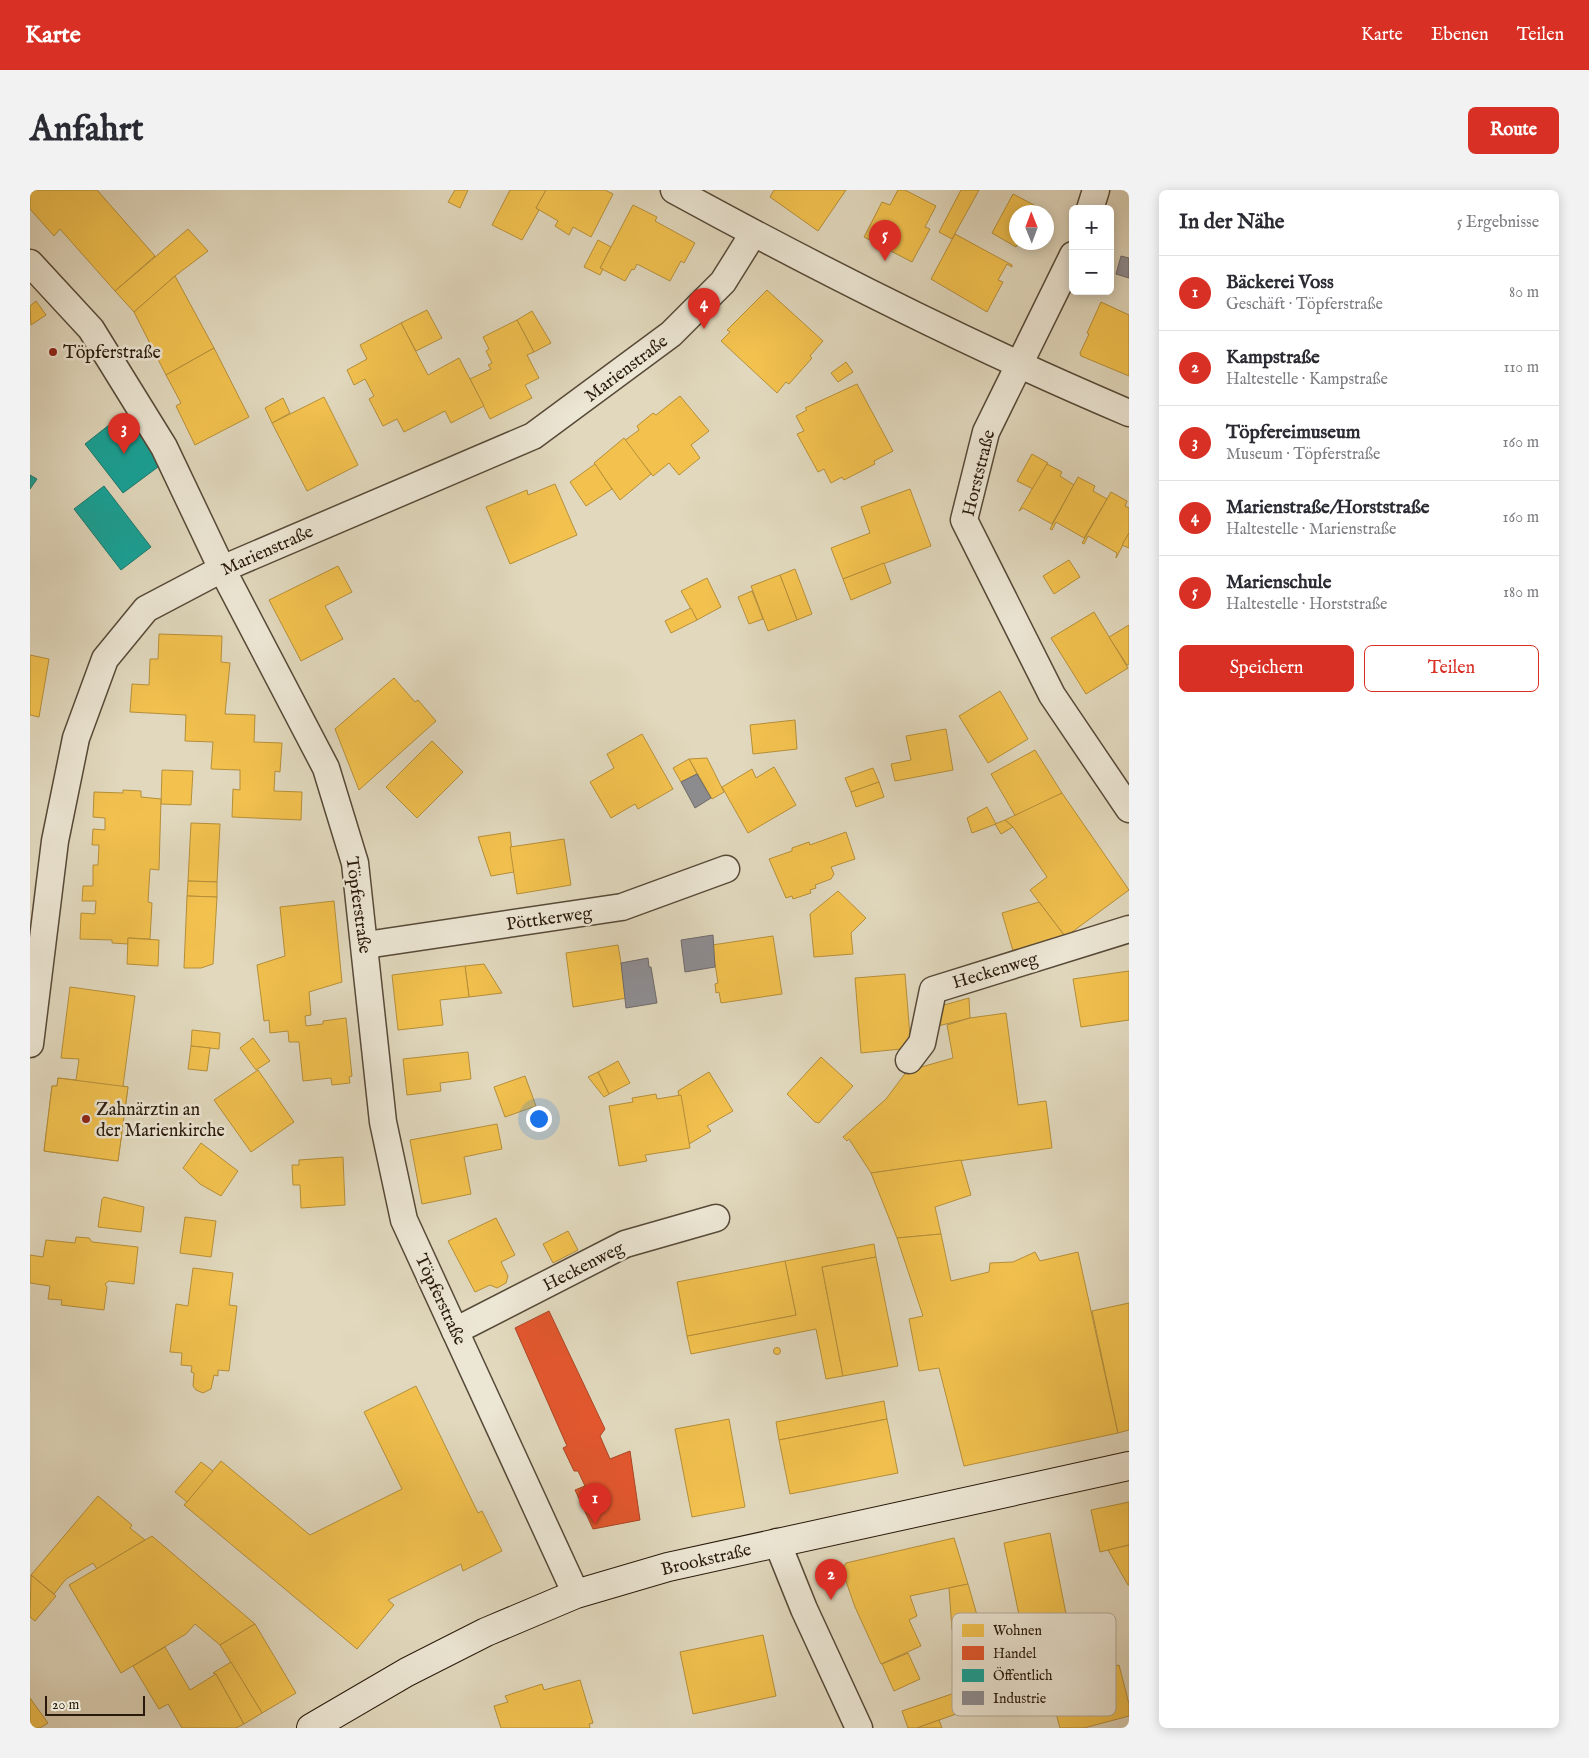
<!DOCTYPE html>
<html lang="de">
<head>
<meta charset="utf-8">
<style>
	:root { --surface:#fff; --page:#f2f2f3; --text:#2b2b33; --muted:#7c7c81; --line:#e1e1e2; --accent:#d93025 }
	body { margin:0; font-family:"IM FELL English",serif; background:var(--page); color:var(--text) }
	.controls { position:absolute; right:15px; top:15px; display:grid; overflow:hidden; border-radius:8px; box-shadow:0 2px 12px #0003 }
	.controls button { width:45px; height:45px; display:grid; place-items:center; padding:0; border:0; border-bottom:1px solid var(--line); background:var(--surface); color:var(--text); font:25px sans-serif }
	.compass { position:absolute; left:979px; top:15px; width:45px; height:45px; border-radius:50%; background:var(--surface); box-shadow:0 2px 12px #0003; rotate:359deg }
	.scale { position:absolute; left:15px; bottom:12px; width:100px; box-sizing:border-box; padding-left:5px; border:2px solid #291a0b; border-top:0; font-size:14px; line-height:18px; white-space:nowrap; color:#291a0b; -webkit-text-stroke:4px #ece6d4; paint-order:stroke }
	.you { position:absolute; left:508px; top:928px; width:18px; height:18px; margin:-12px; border:4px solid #fff; border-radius:50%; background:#1a73e8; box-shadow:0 0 0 8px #1a73e833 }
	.badge { display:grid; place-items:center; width:32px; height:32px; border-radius:50%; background:var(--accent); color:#fff; font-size:16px; font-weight:700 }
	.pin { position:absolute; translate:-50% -41px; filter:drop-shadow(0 1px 2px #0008) }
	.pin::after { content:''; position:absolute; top:26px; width:18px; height:15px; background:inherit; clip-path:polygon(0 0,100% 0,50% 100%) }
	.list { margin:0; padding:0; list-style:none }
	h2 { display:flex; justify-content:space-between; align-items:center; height:65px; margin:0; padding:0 20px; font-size:21px }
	h2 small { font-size:16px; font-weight:400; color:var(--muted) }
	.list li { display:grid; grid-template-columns:32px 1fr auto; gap:15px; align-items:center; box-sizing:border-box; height:75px; padding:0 20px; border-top:1px solid var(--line) }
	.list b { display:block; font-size:19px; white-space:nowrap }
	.list p { margin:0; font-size:16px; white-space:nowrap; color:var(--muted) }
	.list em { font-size:16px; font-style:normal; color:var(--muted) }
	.actions { display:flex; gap:10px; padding:15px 20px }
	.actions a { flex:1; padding:11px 0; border:1px solid var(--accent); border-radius:8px; text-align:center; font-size:18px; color:var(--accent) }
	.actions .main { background:var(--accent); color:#fff }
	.map { position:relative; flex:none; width:1099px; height:1538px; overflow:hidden; border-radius:8px }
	header { display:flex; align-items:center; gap:30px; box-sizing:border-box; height:70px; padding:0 25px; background:var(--accent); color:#fff }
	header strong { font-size:24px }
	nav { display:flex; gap:28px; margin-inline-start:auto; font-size:18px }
	.intro { display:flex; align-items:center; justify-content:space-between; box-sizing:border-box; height:120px; padding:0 30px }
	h1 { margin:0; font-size:35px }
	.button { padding:12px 22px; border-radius:8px; background:var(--accent); color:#fff; font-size:18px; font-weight:700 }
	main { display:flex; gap:30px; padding:0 30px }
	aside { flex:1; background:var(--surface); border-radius:8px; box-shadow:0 2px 12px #0003 }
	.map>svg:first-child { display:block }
	.homes { fill:#f2c14e; stroke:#b68f3a }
	.shops { fill:#e4572e; stroke:#ac4524 }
	.public { fill:#17a398; stroke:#1c7a6e }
	.industry { fill:#8d8d92; stroke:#6f6a6a }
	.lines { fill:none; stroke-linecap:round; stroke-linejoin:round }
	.street-casing { stroke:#574a38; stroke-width:29 }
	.secondary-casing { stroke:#291a0b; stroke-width:30 }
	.street { stroke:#ece6d4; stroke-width:26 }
	.secondary { stroke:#ece6d4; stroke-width:28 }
	.poi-dot { fill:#8f2418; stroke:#ece6d4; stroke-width:2 }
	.labels { text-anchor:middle; stroke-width:5; stroke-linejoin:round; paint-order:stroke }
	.poi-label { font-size:18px; fill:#291a0b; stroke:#ece6d4; text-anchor:start }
	.street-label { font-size:18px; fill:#291a0b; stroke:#ece6d4 }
	.key { fill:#ece6d4; stroke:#b2a998; stroke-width:1 }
	.key-label { font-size:14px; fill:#291a0b }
</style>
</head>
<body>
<header>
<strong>Karte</strong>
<nav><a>Karte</a><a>Ebenen</a><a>Teilen</a></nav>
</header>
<div class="intro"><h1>Anfahrt</h1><a class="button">Route</a></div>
<main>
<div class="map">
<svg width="1099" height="1538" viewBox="0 0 1099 1538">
	<rect width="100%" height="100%" fill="#e1d8bd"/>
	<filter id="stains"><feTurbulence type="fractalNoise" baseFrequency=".004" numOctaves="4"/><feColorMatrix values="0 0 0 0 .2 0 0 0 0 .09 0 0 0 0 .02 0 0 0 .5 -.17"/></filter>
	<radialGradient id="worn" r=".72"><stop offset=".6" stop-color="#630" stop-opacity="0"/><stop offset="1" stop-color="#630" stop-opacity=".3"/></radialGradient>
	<g class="homes">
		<polygon points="5,0 67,0 125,66 85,101 30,39 24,46 0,19 0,4"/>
		<polygon points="425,0 438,0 430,18 418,12"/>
		<polygon points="516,0 506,18 509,20 492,50 462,35 480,0"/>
		<polygon points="516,0 575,0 583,4 561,47 543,37 539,45 525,36 528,31 506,18"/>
		<polygon points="744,0 816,0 788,41 740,7"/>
		<polygon points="868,0 875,0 906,16 895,37 900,39 882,72 834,47 852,12 860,15"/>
		<polygon points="931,0 949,0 922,49 909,42"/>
		<polygon points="983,4 1008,17 1005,22 986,22 986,52 988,52 986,57 962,43"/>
		<polygon points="603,15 627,27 625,31 665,53 654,73 651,71 640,91 607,74 604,80 602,79 595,91 570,78"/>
		<polygon points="158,39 178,61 145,86 104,122 85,101"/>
		<polygon points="925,44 982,75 982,77 977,74 968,90 973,92 957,122 901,89"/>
		<polygon points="568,50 581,57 570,78 573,79 570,85 554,77"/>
		<polygon points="145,86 184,158 136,185 104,122"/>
		<polygon points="737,100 793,151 780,166 782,168 759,194 756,192 747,203 691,151 700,142 697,140"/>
		<polygon points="6,111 16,125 1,135 0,116"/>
		<polygon points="1071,112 1099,125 1099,186 1051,166 1050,163 1059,144 1057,143"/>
		<polygon points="397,120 412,148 386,161 371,133"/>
		<polygon points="502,121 521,153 504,162 487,130"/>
		<polygon points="487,130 504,162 497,165 509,188 495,195 502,208 460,229 440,189 461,179 458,175 462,173 456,161 459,159 453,147"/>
		<polygon points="371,133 398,185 429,168 454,216 421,233 415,221 374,242 367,229 353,236 339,209 344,206 335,189 324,195 317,180 337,169 330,155"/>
		<polygon points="184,158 219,227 165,255 146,216 151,213 136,185"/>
		<polygon points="816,172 823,182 808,192 801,183"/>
		<polygon points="827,194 863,261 844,271 845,274 814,290 812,287 801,293 794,279 788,282 767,244 774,241 766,226 777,220 775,218"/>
		<polygon points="650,206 679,241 661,255 670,268 649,285 639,273 623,286 594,251 609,240 607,236 623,223 626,225"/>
		<polygon points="294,207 328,275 277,301 242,233"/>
		<polygon points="253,208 260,223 242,233 235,218"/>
		<polygon points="594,248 621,284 590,310 564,273"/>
		<polygon points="1002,264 1018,273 1003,299 987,291"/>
		<polygon points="565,274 582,299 556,316 540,292"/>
		<polygon points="1017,274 1032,282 1030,286 1044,295 1022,334 993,318 989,321"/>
		<polygon points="1048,287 1065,296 1063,301 1077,309 1054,348 1026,332 1022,340 1020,339"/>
		<polygon points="525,294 547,345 480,374 456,317 497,300 498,305"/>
		<polygon points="880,299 901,356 813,389 801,358 840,343 831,317"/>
		<polygon points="1081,302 1097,311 1095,316 1099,318 1099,343 1086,368 1087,363 1058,346 1054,354 1052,353"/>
		<polygon points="1099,343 1099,358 1092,355"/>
		<polygon points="1039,370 1050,387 1024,404 1013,386"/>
		<polygon points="854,373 861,393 821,410 813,389"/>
		<polygon points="308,376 322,402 295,416 313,449 271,471 239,410"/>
		<polygon points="765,379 782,424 767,430 750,385"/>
		<polygon points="750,385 767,430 738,441 721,396"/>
		<polygon points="677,388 691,417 667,430 651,401"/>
		<polygon points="722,401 733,429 719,434 708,407"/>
		<polygon points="661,418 667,430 641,443 635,431"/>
		<polygon points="1064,422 1098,478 1056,504 1021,448"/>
		<polygon points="1099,435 1099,474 1097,475 1079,447"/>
		<polygon points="129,444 192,446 191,472 200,473 195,524 225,525 224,552 252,553 250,582 245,581 244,601 272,602 271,630 202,627 203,599 210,600 210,580 181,579 183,552 155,551 156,525 100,522 102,494 119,495 120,469 128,469"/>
		<polygon points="0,465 19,469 9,527 0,525"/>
		<polygon points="364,488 385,512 388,510 406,531 329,600 305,539"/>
		<polygon points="970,501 998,549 958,573 929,526"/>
		<polygon points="765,530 767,559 723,564 720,535"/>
		<polygon points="916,539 923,580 865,591 861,574 881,570 876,546"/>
		<polygon points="612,544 643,599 608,619 605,614 581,628 560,592 584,578 577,564"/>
		<polygon points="402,551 433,582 387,628 356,597"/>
		<polygon points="1005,560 1032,603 986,627 961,584"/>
		<polygon points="677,568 694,602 682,609 659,569"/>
		<polygon points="659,569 667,584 651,592 643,578"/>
		<polygon points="744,577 766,615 718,643 692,597 722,579 726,588"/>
		<polygon points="843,578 849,592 821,602 815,588"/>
		<polygon points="132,580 163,581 161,615 131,614"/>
		<polygon points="849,592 854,607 826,617 821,602"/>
		<polygon points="93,600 111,601 111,607 131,609 129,680 120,679 118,712 122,713 120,749 98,748 98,754 82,753 82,750 50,749 51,723 65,724 66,711 52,711 53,696 63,696 63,675 68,675 69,655 62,655 63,639 75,640 75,628 63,627 64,602 93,603"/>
		<polygon points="1032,603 1099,700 1038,745 1034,745 1000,700 1017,687 983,637 975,630"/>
		<polygon points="957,617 966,634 942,643 937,628"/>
		<polygon points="975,630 983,637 971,644 965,634"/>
		<polygon points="161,633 190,634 187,692 158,691"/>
		<polygon points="480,642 484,682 461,686 448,647"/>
		<polygon points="816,642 825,669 801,677 804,684 801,689 785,695 786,698 780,700 781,703 763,709 762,706 756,708 739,669 762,661 762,658 779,652 780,655"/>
		<polygon points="534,649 541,695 487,704 480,657"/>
		<polygon points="158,691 187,692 187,707 157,706"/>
		<polygon points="808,701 836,728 821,743 823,764 784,767 780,724"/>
		<polygon points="157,706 187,707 183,774 171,778 154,778"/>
		<polygon points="304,711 312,792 279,802 281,825 275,826 276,836 293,834 293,831 316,828 322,886 319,887 320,893 302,895 301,888 273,891 269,852 259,852 258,841 240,843 239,830 234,831 227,775 255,766 250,717"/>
		<polygon points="1009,712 1034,745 983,761 972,723"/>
		<polygon points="743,746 752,804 691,813 689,802 686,803 685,794 688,793 682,755"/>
		<polygon points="98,748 129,750 128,776 97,774"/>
		<polygon points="588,755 597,808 543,817 536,763"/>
		<polygon points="454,774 472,803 439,807 435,776"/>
		<polygon points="435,776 439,807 410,810 413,835 368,840 362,785"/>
		<polygon points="1099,781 1099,830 1051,837 1043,789"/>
		<polygon points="875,784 881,858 831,863 825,788"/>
		<polygon points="40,797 105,806 93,896 98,897 88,971 14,961 22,896 27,896 28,888 46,890 49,869 31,868"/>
		<polygon points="939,808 940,828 908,836 909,821 914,815"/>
		<polygon points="976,823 988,915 1016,911 1022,958 841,983 819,949 817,951 813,947 856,909 877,881 923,868 917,835 940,828"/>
		<polygon points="162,840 190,843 189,859 161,856"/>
		<polygon points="223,848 240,871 226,880 210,858"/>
		<polygon points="161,856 180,858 177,881 158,879"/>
		<polygon points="438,862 441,889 410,893 411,901 377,905 373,869"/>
		<polygon points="791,867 823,896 789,933 785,932 757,904"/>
		<polygon points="588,871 600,893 579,904 568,882"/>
		<polygon points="228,880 264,932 221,962 184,910"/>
		<polygon points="568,882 579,904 574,907 558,887"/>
		<polygon points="679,882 703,921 677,936 681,941 659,954 648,901"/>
		<polygon points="495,886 506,916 475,927 464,897"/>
		<polygon points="28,888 98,897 88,971 14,961 22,896 27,896"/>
		<polygon points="626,904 627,909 651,905 660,958 615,965 617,971 589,976 579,916 603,912 602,908"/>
		<polygon points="467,934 472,959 434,967 441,1004 392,1014 380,950"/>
		<polygon points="171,953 208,981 191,1006 170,994 153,978"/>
		<polygon points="313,967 315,1015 271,1018 270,995 263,995 262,975 269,975 269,970"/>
		<polygon points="931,970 941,1005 905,1017 911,1044 867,1048 841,983"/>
		<polygon points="74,1007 114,1017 111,1042 68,1037 72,1009"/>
		<polygon points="155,1027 186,1031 181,1067 150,1063"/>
		<polygon points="466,1028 485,1065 471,1072 478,1086 476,1093 467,1098 460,1095 445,1102 418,1051"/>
		<polygon points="538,1041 548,1060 523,1073 513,1054"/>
		<polygon points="911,1044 921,1091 959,1082 960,1073 983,1072 1005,1062 1010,1071 1048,1062 1088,1243 934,1276 909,1178 889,1181 879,1129 893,1126 867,1048"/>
		<polygon points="46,1047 59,1048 62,1052 108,1057 104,1094 79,1091 75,1094 77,1097 74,1120 31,1115 32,1110 18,1109 20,1096 0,1093 0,1065 13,1067 16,1050 45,1053"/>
		<polygon points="844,1054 846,1067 792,1077 813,1186 796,1189 786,1139 661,1164 657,1146 766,1125 755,1071"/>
		<polygon points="846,1067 868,1176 813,1186 792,1077"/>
		<polygon points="755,1071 766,1125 657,1146 647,1092"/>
		<polygon points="163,1078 203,1083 199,1115 207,1116 199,1181 188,1180 188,1186 184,1185 181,1199 173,1203 166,1200 163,1196 164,1183 161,1182 162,1176 151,1175 152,1163 140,1162 146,1114 158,1116"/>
		<polygon points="1099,1113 1099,1240 1088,1243 1062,1121"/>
		<circle cx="747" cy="1161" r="3.5"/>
		<polygon points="386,1196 448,1323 452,1321 472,1361 433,1381 431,1374 358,1410 364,1415 327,1459 154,1315 191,1271 280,1345 372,1299 334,1222"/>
		<polygon points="854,1211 857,1229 749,1250 746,1232"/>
		<polygon points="699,1229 715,1317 662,1327 645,1239"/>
		<polygon points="857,1229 868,1283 760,1304 749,1250"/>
		<polygon points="171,1272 183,1281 157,1312 145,1302"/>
		<polygon points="68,1306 102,1335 100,1338 115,1350 67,1379 63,1373 36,1389 24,1404 1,1385"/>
		<polygon points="1099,1312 1099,1355 1070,1362 1061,1320"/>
		<polygon points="1020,1343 1039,1439 994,1449 974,1353"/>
		<polygon points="122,1346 225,1434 190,1455 165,1434 156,1444 91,1483 39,1395"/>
		<polygon points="924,1348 938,1394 880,1406 887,1426 879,1430 891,1456 851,1474 825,1417 812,1380 816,1373"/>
		<polygon points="1099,1355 1099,1395 1098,1395 1078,1360"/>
		<polygon points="1,1385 26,1406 5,1431 0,1427"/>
		<polygon points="938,1394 949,1432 990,1501 887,1538 878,1538 872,1521 942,1497 922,1440 919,1398"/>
		<polygon points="225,1434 266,1503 232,1523 190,1455"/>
		<polygon points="733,1445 746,1506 663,1524 650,1462"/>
		<polygon points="135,1457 160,1500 186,1484 214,1534 206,1538 152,1538 138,1514 129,1519 103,1476"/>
		<polygon points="878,1463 890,1489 864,1501 852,1474"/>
		<polygon points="201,1472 232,1523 214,1534 186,1484 183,1483"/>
		<polygon points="1089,1475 1099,1514 1099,1526 1054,1538 1030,1538 1018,1494"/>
		<polygon points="550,1490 563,1533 559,1534 560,1538 471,1538 464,1516 478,1512 475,1506 512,1494 514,1500"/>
		<polygon points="0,1508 18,1533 10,1538 0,1538"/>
		<polygon points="909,1530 912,1538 887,1538"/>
	</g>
	<polygon class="shops" points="519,1121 575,1239 570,1246 580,1269 600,1261 610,1330 563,1339 545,1300 555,1296 548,1281 544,1281 533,1258 537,1256 485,1138"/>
	<g class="public">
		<polygon points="93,224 132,274 93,303 55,254"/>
		<polygon points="0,285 7,289 0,299"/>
		<polygon points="74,296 121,357 91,380 44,319"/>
	</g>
	<g class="industry">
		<polygon points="1091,66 1099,68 1099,88 1086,84"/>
		<polygon points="667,584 681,608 665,618 651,592"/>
		<polygon points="683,745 685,777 655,782 651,750"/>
		<polygon points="618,768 619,777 621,777 627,813 596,818 591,773"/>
	</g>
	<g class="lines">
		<g class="street-casing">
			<g id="street">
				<path d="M644,0C792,81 943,157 1099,223"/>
				<polyline points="1060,19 1066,0"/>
				<polyline points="1043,65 956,242 934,330 1022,505 1099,619"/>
				<polyline points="0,73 61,139 134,257 192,379 296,578 325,673 353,932 374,1030 546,1404"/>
				<polyline points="336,755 592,717 696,679"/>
				<polyline points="0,854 25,651 46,548 75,469 116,419 192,379 503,246 641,144 693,92 723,44"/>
				<polyline points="879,870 892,853 903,800 1099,739"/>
				<polyline points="425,1141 595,1054 686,1028"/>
				<polyline points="747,1352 774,1419 829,1538"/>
			</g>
		</g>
		<g class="secondary-casing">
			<polyline id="secondary" points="281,1538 377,1482 456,1442 546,1404 638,1377 1099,1276"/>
		</g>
		<use href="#street" class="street"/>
		<use href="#secondary" class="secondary"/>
	</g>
	<g class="poi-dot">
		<circle cx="23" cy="162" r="5"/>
		<circle cx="56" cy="929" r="5"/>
	</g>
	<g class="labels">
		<g class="poi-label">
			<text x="33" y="168">Töpferstraße</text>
			<text x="66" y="925">Zahnärztin an<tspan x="66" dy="21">der Marienkirche</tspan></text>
		</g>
		<g class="street-label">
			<text transform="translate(596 178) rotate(-37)" y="6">Marienstraße</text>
			<text transform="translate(948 283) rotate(-76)" y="6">Horststraße</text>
			<text transform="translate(237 360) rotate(-24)" y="6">Marienstraße</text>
			<text transform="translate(329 715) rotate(82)" y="6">Töpferstraße</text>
			<text transform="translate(519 728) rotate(-8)" y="6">Pöttkerweg</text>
			<text transform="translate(965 780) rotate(-17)" y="6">Heckenweg</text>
			<text transform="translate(553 1076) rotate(-27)" y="6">Heckenweg</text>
			<text transform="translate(411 1109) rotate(65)" y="6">Töpferstraße</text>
			<text transform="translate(676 1369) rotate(-13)" y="6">Brookstraße</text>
		</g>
	</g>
	<rect x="922" y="1423" width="164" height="103" rx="8" class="key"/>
	<rect x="932" y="1434" width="22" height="13" fill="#f2c14e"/>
	<rect x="932" y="1456" width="22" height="14" fill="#e4572e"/>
	<rect x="932" y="1479" width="22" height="13" fill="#17a398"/>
	<rect x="932" y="1501" width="22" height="14" fill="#8d8d92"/>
	<g class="key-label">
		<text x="963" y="1445">Wohnen</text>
		<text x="963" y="1468">Handel</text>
		<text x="963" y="1490">Öffentlich</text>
		<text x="963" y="1513">Industrie</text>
	</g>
	<rect width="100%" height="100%" filter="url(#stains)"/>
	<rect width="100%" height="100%" fill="url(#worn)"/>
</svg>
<div class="controls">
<button>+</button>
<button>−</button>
</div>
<svg class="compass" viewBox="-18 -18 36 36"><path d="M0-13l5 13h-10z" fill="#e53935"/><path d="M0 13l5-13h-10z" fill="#7c7c81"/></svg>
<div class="scale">20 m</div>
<div class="you"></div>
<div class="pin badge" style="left:565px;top:1334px">1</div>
<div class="pin badge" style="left:801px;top:1410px">2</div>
<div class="pin badge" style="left:94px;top:264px">3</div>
<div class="pin badge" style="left:674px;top:139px">4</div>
<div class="pin badge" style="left:855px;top:71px">5</div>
</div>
<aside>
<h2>In der Nähe<small>5 Ergebnisse</small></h2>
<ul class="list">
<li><span class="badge">1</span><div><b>Bäckerei Voss</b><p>Geschäft · Töpferstraße</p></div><em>80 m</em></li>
<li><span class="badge">2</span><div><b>Kampstraße</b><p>Haltestelle · Kampstraße</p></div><em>110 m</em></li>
<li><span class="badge">3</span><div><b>Töpfereimuseum</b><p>Museum · Töpferstraße</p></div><em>160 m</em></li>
<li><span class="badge">4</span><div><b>Marienstraße/Horststraße</b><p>Haltestelle · Marienstraße</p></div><em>160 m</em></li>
<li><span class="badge">5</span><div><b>Marienschule</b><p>Haltestelle · Horststraße</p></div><em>180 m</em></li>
</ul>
<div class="actions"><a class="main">Speichern</a><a>Teilen</a></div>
</aside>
</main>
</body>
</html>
